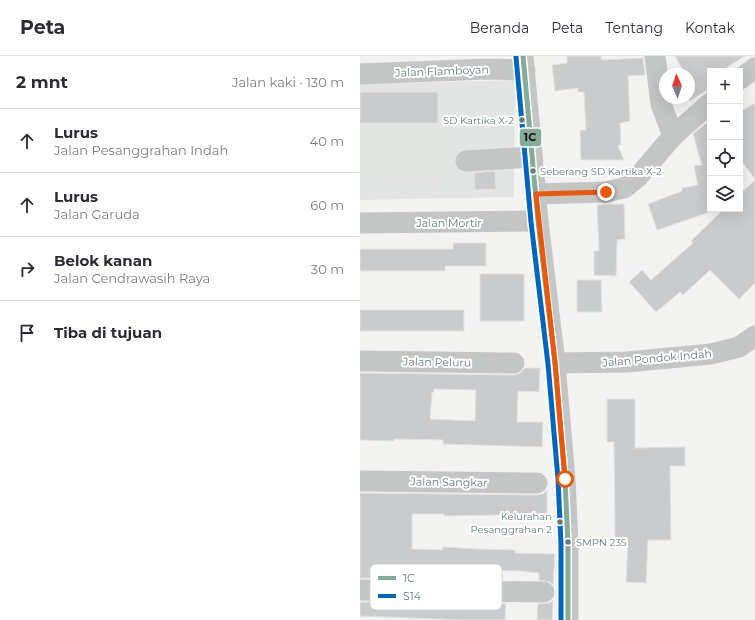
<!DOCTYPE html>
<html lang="id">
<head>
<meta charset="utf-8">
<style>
	:root { --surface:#fff; --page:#f2f2f3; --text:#2b2b33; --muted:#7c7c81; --line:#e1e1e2 }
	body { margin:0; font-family:Montserrat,sans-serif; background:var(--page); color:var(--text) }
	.controls { position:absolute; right:12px; top:12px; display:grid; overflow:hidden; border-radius:0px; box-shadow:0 4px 16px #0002 }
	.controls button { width:36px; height:36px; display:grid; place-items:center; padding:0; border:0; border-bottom:1px solid var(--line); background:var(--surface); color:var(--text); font:20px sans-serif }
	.compass { position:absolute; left:299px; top:12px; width:36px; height:36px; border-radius:50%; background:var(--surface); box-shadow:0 4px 16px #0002; rotate:357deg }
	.stop { position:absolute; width:12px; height:12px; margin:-9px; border:3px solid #ea580c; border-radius:50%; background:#fff }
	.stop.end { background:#ea580c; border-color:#fff; box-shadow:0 1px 4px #0008 }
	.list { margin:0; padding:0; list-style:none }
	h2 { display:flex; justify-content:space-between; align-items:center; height:52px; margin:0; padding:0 16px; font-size:17px }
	h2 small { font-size:13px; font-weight:400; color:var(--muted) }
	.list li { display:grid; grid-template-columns:26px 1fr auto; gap:12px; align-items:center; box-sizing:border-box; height:64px; padding:0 16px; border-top:1px solid var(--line) }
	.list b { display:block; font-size:15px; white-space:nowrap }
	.list p { margin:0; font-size:13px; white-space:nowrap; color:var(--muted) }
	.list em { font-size:13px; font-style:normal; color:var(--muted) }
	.icon { flex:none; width:22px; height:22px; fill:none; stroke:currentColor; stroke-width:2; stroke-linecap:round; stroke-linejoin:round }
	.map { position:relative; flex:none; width:395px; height:564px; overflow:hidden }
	header { display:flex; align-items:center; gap:24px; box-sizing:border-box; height:56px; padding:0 20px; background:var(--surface); border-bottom:1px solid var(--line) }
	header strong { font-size:19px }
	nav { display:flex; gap:22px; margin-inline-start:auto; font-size:14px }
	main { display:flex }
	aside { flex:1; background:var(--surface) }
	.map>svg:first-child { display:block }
	.built { fill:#e3e4e4 }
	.green { fill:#e2e5e0 }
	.building { fill:#cacbcc; stroke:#e2e2e2; fill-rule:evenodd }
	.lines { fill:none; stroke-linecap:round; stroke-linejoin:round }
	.minor { stroke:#c4c6c6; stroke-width:21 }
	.bus-1-casing { stroke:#fff; stroke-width:8 }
	.bus-2-casing { stroke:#fff; stroke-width:8 }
	.bus-1 { stroke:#86ab99; stroke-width:5 }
	.bus-2 { stroke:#0065bd; stroke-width:5 }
	.route { stroke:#ea580c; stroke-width:5 }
	.bus-dot { fill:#66797f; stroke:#fff; stroke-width:1.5 }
	.labels { text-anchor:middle; stroke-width:4; stroke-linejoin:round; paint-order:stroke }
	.bus-label { font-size:10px; fill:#66797f; stroke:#fff; text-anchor:end }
	.street-label { font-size:11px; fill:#66797f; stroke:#fff }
	.key { fill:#fff; stroke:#d1d7d9; stroke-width:1 }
	.key-label { font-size:11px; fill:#66797f }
	.line-badge { stroke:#fff; stroke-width:1.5 }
	.pale-badge-label { font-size:11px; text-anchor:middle; font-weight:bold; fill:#111 }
</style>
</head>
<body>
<header>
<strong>Peta</strong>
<nav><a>Beranda</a><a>Peta</a><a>Tentang</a><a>Kontak</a></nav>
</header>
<main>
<aside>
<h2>2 mnt<small>Jalan kaki · 130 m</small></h2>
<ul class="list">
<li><svg class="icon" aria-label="ahead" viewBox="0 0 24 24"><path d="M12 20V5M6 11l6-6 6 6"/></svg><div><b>Lurus</b><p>Jalan Pesanggrahan Indah</p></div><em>40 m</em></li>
<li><svg class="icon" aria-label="ahead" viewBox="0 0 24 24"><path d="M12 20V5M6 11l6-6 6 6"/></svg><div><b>Lurus</b><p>Jalan Garuda</p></div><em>60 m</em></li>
<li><svg class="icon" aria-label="right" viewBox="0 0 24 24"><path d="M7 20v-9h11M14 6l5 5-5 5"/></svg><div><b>Belok kanan</b><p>Jalan Cendrawasih Raya</p></div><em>30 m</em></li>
<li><svg class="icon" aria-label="arrive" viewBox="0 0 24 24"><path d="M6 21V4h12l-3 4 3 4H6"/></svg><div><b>Tiba di tujuan</b></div></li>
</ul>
</aside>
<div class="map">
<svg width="395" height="564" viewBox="0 0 395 564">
	<rect width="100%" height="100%" fill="#f3f3f2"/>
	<polygon class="built" points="155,24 154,141 0,144 0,28"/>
	<polygon class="green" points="0,74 82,74 83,120 0,121"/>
	<g class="building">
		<polygon points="207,0 241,0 241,4 283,2 285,19 268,20 270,65 260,67 261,88 258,90 264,104 221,104 220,74 226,74 224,36 218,36 218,32 195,35 192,9 207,7"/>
		<polygon points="315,0 385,0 361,15 350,15 350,22 347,24 350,28 350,32 330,45 328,42 329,18 325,18"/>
		<rect x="0" y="36" width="78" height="31"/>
		<polygon points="395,47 395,123 380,103 380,56"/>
		<polygon points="350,64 350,156 297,174 288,148 322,135 322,132 338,129 334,110 342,109 333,78"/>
		<polygon points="135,115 136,133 115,134 114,117"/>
		<polygon points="395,124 395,227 379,243 350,214 323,239 320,236 296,256 269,226 282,214 291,224 333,187 331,185 364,153 380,153 380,138"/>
		<polygon points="264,148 265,183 257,184 256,220 234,219 234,195 239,195 237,149"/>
		<polygon points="93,187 126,187 126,210 85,210 85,215 0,215 0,193 93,193"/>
		<rect x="120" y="218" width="44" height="47"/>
		<polygon points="217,224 241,224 242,256 217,256"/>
		<rect x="0" y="254" width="104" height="21"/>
		<path d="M165,312H180L179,336L158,335L157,366H183L182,391L83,388V384L34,383V385L0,384V317L154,319L160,317ZM74,333L116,334L115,365L70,363L72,336H74Z"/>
		<polygon points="247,343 275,343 275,392 325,391 325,410 310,410 311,484 288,484 286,527 266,526 268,484 255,484 254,386 247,386"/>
		<polygon points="186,435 187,435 187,458 84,460 84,458 52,458 52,493 83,494 83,491 118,493 155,494 155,497 195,498 193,529 190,526 179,524 179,517 159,515 70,513 70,523 0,522 0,437 177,439 183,438"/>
		<polygon points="193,544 192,564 177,564 178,548 190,547"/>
		<polygon points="0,546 146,548 145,564 104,564 0,560"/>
	</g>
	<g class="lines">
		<g class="minor">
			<polyline points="163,0 178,165 195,307 205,423 208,488 208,564"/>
			<polyline points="295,0 301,48 313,80"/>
			<polyline points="0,18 127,13 165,14"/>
			<polyline points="380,23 395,12"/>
			<polyline points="106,105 172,101"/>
			<polyline points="176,138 246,136 264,132 278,121 313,80 350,47"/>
			<polyline points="0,167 178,165"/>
			<polyline points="0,305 154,307"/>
			<polyline points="195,307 267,306 351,298 379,291 395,280"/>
			<polyline points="0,425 177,427"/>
			<polyline points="0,534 184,536"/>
		</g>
		<g class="bus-1-casing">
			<polyline id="bus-1" points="163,0 178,165 195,307 205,423 208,488 208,564"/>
		</g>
		<g class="bus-2-casing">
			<polyline id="bus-2" points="156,1 171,166 188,308 198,423 201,488 201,564"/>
		</g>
		<use href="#bus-1" class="bus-1"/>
		<use href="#bus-2" class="bus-2"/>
	</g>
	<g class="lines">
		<polyline class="route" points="205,423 195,306 176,138 246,136"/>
	</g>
	<g class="bus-dot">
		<circle cx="162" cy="64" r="3.5"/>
		<circle cx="173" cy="115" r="3.5"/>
		<circle cx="200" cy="466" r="3.5"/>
		<circle cx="208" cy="486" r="3.5"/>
	</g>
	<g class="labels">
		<g class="bus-label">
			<text x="154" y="68">SD Kartika X-2</text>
			<text x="180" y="119" text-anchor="start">Seberang SD Kartika X-2</text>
			<text x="192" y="464">Kelurahan<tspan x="192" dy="13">Pesanggrahan 2</tspan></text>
			<text x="216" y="490" text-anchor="start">SMPN 235</text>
		</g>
		<g class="street-label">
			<text transform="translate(82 15) rotate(-2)" y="4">Jalan Flamboyan</text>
			<text x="89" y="171">Jalan Mortir</text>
			<text transform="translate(297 302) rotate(-5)" y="4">Jalan Pondok Indah</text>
			<text transform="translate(77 306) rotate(1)" y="4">Jalan Peluru</text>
			<text transform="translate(89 426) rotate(1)" y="4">Jalan Sangkar</text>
		</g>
	</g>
	<rect x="10" y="508" width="132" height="46" rx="6" class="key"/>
	<rect x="18" y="520" width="18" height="4" fill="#86ab99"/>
	<rect x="18" y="538" width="18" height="4" fill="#0065bd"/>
	<g class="key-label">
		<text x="43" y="526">1C</text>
		<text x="43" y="544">S14</text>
	</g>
	<rect class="line-badge" x="159" y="72" width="23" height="19" rx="4" fill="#86ab99"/>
	<g class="pale-badge-label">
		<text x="170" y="85">1C</text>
	</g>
</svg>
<div class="controls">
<button>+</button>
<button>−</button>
<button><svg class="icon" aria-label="locate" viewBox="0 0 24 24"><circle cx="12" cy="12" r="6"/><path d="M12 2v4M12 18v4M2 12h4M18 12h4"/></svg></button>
<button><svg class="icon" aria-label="layers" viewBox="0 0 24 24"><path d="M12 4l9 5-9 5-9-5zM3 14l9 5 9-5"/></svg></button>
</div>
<svg class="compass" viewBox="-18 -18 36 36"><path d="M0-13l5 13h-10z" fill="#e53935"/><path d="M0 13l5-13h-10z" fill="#7c7c81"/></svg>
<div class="stop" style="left:205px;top:423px"></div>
<div class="stop end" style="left:246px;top:136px"></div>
</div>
</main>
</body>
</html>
